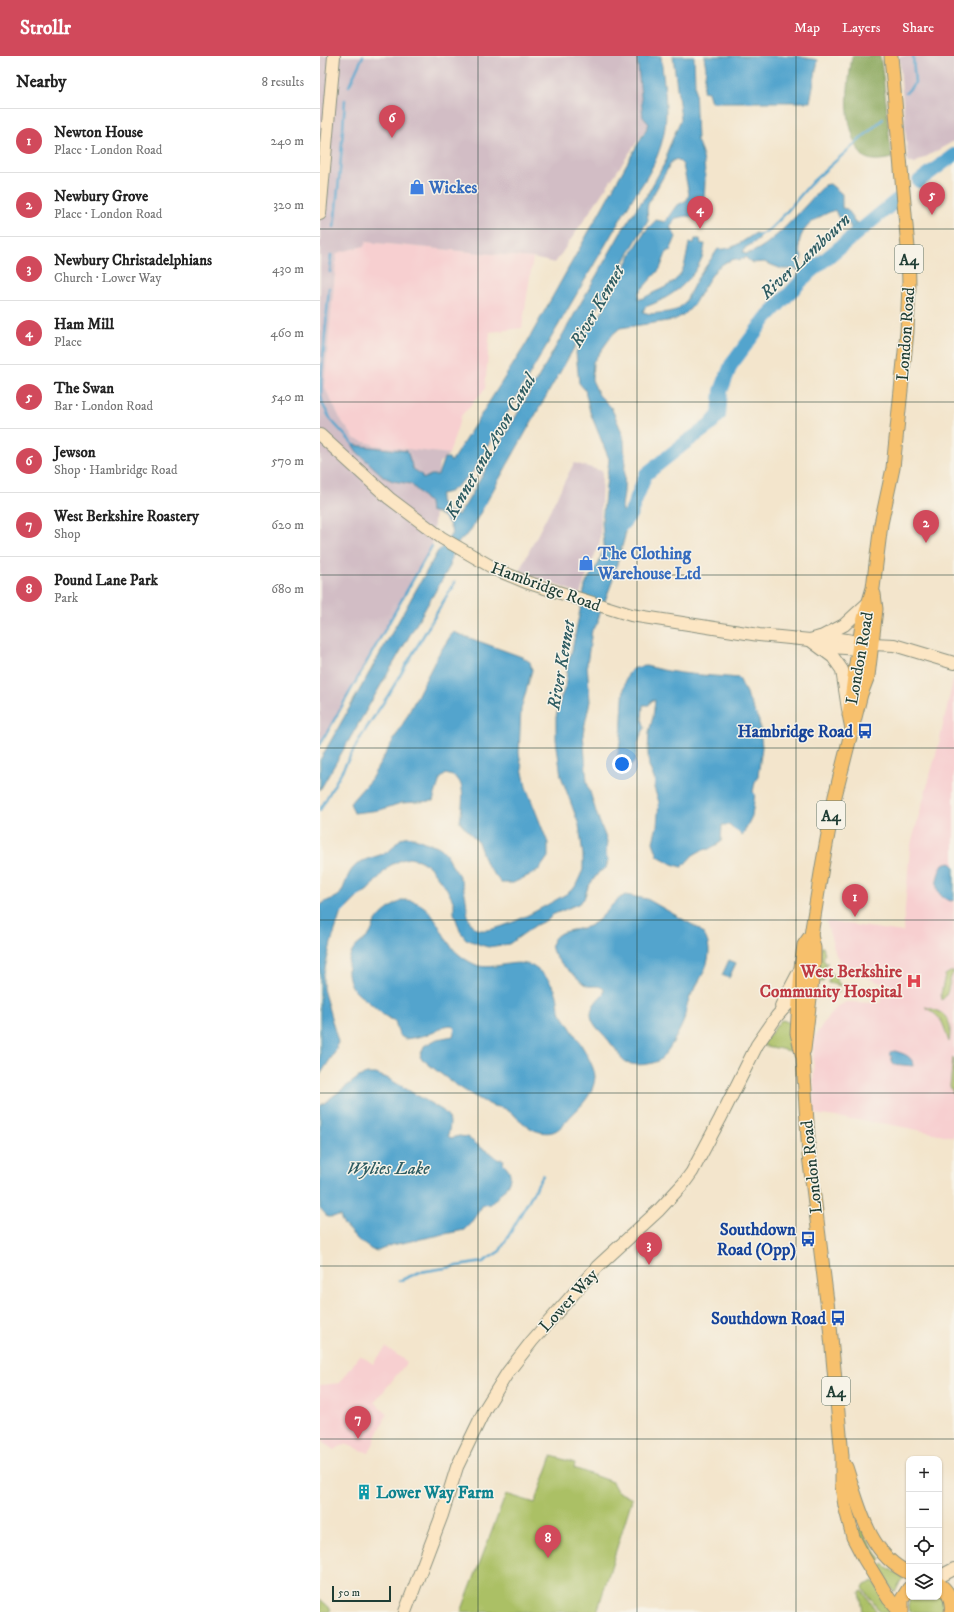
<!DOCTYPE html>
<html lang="en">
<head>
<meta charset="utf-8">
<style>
	:root { --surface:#fff; --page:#f2f2f2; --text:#222; --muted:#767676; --line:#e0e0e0; --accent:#d1495b }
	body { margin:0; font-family:"IM FELL DW Pica",serif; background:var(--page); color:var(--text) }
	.controls { position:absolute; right:12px; bottom:12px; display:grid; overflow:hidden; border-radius:8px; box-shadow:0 1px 3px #0004 }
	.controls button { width:36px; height:36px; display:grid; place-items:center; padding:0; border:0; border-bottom:1px solid var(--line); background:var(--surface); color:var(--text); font:20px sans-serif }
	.scale { position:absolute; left:12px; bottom:10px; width:59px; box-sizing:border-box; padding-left:4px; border:2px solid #1f3d34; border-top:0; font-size:11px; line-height:14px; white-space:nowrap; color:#1f3d34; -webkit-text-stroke:3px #f7f3e8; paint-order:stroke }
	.you { position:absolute; left:302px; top:708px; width:14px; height:14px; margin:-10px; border:3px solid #fff; border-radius:50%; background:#1a73e8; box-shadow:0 0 0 6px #1a73e833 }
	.badge { display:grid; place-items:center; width:26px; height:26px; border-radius:50%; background:var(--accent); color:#fff; font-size:13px; font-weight:700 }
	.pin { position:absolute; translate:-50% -33px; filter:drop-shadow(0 1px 2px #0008) }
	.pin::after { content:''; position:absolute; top:21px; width:14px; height:12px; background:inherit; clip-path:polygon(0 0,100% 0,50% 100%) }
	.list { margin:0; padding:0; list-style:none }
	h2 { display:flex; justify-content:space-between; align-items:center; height:52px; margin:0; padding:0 16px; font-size:17px }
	h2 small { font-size:13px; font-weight:400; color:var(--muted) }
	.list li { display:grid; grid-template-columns:26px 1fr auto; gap:12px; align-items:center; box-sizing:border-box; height:64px; padding:0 16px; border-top:1px solid var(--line) }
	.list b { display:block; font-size:15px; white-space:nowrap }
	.list p { margin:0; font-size:13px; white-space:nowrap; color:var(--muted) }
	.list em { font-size:13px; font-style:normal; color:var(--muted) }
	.icon { flex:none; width:22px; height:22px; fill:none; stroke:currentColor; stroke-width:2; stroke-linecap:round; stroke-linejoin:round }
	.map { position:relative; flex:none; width:634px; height:1556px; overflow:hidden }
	header { display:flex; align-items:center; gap:24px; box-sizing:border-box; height:56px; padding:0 20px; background:var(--accent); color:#fff }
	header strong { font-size:19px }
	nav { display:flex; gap:22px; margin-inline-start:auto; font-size:14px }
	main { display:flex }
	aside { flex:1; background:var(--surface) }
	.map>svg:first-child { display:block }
	.built { fill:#f7cfd0 }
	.industrial { fill:#d2bdc5 }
	.green { fill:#abc065; stroke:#657e4c }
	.forest { fill:#88a65a; stroke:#547247 }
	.water { fill:#52a4cd; stroke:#387080 }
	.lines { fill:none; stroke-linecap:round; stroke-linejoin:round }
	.stream { stroke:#52a4cd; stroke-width:2.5 }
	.river { stroke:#52a4cd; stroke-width:14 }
	.secondary-casing { stroke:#899180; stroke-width:14 }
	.primary-casing { stroke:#899180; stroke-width:15 }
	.secondary { stroke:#fce6c4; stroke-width:12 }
	.primary { stroke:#f7c06c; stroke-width:13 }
	.grid { fill:none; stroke:#1f3d34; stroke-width:1; stroke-opacity:0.55 }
	.labels { text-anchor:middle; stroke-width:3; stroke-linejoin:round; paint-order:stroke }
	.shield { fill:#f7f3e8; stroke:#60746a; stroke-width:1 }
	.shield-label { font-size:16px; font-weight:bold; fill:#1f3d34 }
	.shop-label { font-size:17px; font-weight:bold; fill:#366cbe; stroke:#f7f3e8; text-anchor:start }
	.street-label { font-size:17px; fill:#1f3d34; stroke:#f7f3e8 }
	.transit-label { font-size:17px; font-weight:bold; fill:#164399; stroke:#f7f3e8; text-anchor:end }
	.health-label { font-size:17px; font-weight:bold; fill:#be3a42; stroke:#f7f3e8; text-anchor:end }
	.culture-label { font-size:17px; font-weight:bold; fill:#0d838f; stroke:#f7f3e8; text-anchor:start }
	.water-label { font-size:18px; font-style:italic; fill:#2e5c62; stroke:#f7f3e8 }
</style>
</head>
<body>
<header>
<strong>Strollr</strong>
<nav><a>Map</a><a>Layers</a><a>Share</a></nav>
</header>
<main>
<aside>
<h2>Nearby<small>8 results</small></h2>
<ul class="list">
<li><span class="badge">1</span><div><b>Newton House</b><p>Place · London Road</p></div><em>240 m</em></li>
<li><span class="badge">2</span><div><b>Newbury Grove</b><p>Place · London Road</p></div><em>320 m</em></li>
<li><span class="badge">3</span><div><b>Newbury Christadelphians</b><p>Church · Lower Way</p></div><em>430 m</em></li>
<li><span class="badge">4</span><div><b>Ham Mill</b><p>Place</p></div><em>460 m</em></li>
<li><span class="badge">5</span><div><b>The Swan</b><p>Bar · London Road</p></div><em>540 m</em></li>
<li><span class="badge">6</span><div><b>Jewson</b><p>Shop · Hambridge Road</p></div><em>570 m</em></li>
<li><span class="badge">7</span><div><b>West Berkshire Roastery</b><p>Shop</p></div><em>620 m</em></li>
<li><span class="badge">8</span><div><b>Pound Lane Park</b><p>Park</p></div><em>680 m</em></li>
</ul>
</aside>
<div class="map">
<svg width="634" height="1556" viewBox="0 0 634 1556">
	<rect width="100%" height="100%" fill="#f7f3e8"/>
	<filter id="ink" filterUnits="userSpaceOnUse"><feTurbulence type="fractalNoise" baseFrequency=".025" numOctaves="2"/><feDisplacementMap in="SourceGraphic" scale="8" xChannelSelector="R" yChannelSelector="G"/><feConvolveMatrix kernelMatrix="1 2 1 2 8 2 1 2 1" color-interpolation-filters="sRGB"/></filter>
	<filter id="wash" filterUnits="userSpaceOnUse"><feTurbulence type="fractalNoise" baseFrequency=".012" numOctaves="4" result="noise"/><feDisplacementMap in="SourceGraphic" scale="16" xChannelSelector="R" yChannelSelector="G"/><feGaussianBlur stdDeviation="0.9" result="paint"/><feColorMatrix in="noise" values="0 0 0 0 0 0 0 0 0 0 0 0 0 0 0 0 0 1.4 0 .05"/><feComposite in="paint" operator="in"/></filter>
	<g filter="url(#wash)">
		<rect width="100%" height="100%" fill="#f3e5cc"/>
		<g class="built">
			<polygon points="45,186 213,202 202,272 170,276 165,333 141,360 129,398 55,389 35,383 21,364 4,330 17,197 44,190"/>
			<polygon points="634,620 634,1081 567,1068 494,1058 493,983 509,959 517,951 526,946 561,947 564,928 526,915 516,899 506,865 583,876 590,792 619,687"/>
			<polygon points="66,1291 87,1306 55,1346 67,1358 49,1397 25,1388 14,1394 0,1383 0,1329 20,1327 40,1299 53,1308"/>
		</g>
		<g class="industrial">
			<polygon points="0,0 319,0 329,68 235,207 213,202 46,186 44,190 17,197 4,330 21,364 35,383 55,389 129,398 119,407 112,490 0,689"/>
			<polygon points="579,0 634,0 634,85 595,107 588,106"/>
			<polygon points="254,407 282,415 280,485 260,538 199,515"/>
		</g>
		<g class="green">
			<polygon points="501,891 503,891 505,898 503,900 505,907 508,907 505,910 506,916 503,926 497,925"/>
			<polygon points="511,916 521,930 508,927"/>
			<path d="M630,916H634C627,925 631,937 622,944L621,938L625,919Z"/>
			<polygon points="507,933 520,935 507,943"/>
			<path d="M605,951C627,956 633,964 629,986C622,967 625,964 605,951Z"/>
			<polygon points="463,964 470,967 470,995 442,989 460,965"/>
			<polygon points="633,1002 634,1003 634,1040 630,1030"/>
			<polygon points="232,1400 255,1407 254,1412 292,1426 297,1435 312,1443 277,1556 141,1556 186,1438 215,1447"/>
			<polygon points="543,1471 546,1482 561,1504 555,1510 536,1474"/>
			<polygon points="563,1508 584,1523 579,1528 575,1537 558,1513"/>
			<polygon points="554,1525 572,1556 560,1556 543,1532 545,1529"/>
			<polygon points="543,1535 557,1556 543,1556 540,1536"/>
			<polygon points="619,1535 625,1544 625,1556 589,1556 588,1551 590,1541 619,1541"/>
			<polygon points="0,1543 11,1553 9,1556 0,1556"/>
		</g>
		<path class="forest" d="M532,0H560C566,34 567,68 572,102C563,104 552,106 544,101C540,98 537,91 535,85C523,55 528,31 532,0Z"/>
		<g class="water">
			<path d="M317,0H341C343,23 348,48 345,71C342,95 329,121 314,140L152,417L135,432L129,436L121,438C116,447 129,458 138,459L146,448L303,173L318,150L327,139L347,103V96L361,63L353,0H374L377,85C389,107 385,138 381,163L367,160L356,162L350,171L356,181L350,195H347L340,213L319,236L318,243C324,243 330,238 335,236C363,224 364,215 369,187H374L375,183H380L381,188H385C384,194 383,201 380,206C369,229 348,243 325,251L323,256L330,258L348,256L356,254L364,248L377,223L398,193C412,195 424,184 436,177L440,183L425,192L423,196L425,198C450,195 486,147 505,129L510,128L522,138V152L527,153L533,161V165L538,167L531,173L529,167L525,168L518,161L515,154C495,161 471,177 482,201L479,210L484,214L480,217L476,213H462L444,206L432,207L425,201L419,205L415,203L406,206L397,212L389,223L372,251L365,258L354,264L300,272L293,278L273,306L272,324L279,339L291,351L301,374L304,384L305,404L304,436L302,451L304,458L305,480L291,529L278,563V567L272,574L267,608L270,645L263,677L267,726L277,759L287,785L286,799L288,804L286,812L279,816L268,831L264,843L258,848L232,859L229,863L216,869L189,888L168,891L161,889L146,883L140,875L134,857V847L127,833L109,810L99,804L89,802L81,804L69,810L48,834L39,840L20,859L11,887L3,921V933L18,986L15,996L0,1019V850C5,844 12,844 18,840C25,835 25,820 34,811C44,801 57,802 69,795C73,792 77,785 82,782C88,779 96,782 102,785C109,788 116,788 122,793C126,797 128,803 131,808C139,819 142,824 145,838C148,848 145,868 157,873C175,881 230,847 248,837L255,831L263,814V799L259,769L241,720L236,683V661L241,641L245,632L248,607L252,594L265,530L268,523L279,507L284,489L282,466L289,403L270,356L265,334L259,327L256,296L266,277L281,258L313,195L327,173L336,164L345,166L356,150L367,144L369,138L363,109L357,103L352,105L328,148L327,154L328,164L221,349L149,477C137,485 131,496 130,510L0,734V704L118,495L122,492L132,477C130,464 122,458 110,455L109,447L91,428L73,425L64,421L37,396L32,388L41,390L87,395L93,413L101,418L103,423L111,419H118L124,402H129L131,406L206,288L329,68L323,61Z"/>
			<polygon points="384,0 476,0 498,4 490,46 391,46 388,36 383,35 386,12"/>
			<path d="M133,576L202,601L210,606L212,614L201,653L199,697L206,731L228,787V801L218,815L193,827H181L166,808L158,786L140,766C141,755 147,729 136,722C134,720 129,719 126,718L120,723L113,745L81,747L60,754L34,757L30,747L51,723L85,664L118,599Z"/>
			<path d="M326,610C357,619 388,619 419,622L439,665L442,691L438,720L435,726L433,736L435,738L432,760L422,780C418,774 413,774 409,769H402L401,786L389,793L382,794L373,799L362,811L352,808L338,800L333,786L337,770L339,746L334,732L335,725L329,710L328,697L329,676L333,661L335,644L331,645L329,649H323L322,663L325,672C317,682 318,695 314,707L303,713H297C296,701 300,691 301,679C303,664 301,628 309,617C313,611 319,611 326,610Z"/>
			<path d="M630,806L634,810V844L631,845C612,840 615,822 623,808Z"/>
			<path d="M305,839L327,843L378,872C385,878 389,886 389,896C389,912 376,929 369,943C366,950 366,957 364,964C361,973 346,1001 338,1005C330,1009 316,1010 308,1007C300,1003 298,995 292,989C288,983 283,978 278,973C265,958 272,949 284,937V933C277,927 270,933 264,928C261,926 258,922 255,920C245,911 217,890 241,877C250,873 262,874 271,869C285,862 289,847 305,839Z"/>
			<path d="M83,844C118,844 118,884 141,900C146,904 153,908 159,910C179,914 200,899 218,914C226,920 235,930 237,940C239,948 238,953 243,960C251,973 275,1007 275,1021C274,1038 261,1050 250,1061C240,1072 236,1079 220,1076C206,1073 197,1059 185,1053C181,1051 177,1051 173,1050C147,1038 122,1020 100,1001L104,990L117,983L133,980L135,973L131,969L124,970C114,979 98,981 85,983L79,979L75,965C61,959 62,957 51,948C46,944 40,940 36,936C26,925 25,905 34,893C38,887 46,884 50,878C52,875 53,870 55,867C62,856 72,850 83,844Z"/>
			<polygon points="409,904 416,907 409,922 402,919"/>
			<path d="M575,995C584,998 593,1000 593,1010L573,1008L570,996Z"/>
			<path d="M47,1018H56L69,1023L122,1054C133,1063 130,1068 128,1080L131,1082L139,1080L147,1081L163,1093L171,1097L179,1104L181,1103L184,1104L183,1107C200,1122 183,1134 171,1148L163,1149L150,1168L144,1174L72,1189L58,1195L52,1194L38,1184L23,1168L20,1160L8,1161L0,1152V1050L39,1021Z"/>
		</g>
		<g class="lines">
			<g class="stream">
				<polyline points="29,30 43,0"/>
				<polyline points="586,37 595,27 593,0"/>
				<polyline points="14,171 20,114 25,44"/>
				<polyline points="436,181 449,174 463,160 492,126 563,63"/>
				<polyline points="10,216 11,199"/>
				<polyline points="9,232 1,324 1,340 3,349 11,364 34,389"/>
				<polyline points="0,689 112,490"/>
				<polyline points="0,754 42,679 69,638 135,526"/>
				<polyline points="79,1225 100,1216 163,1206 180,1195 223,1119"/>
			</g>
			<g class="river">
				<polyline points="599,125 634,99"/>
				<polyline points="293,479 310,459 326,418 365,387 389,370 399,359 401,335 411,309 446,262 490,216 577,144"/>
			</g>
		</g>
	</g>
	<g filter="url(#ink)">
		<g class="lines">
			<g class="secondary-casing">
				<g id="secondary">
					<polyline points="0,158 14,0"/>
					<polyline points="0,379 69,442 122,482 177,514 206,526 311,559 439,579 490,584 500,581 520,583 552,588 574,589 634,607"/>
					<polyline points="501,581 524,569 548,547"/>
					<polyline points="490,584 513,601 522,614 528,653"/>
					<polyline points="499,590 538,593 547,590"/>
					<polyline points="461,950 481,912"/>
					<polyline points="619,1521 634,1513"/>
					<polyline points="85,1556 122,1459 137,1411 165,1353 188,1316 212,1285 277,1211 339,1154 364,1127 372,1116 400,1063 437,989 457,960 482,932"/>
				</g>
			</g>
			<g class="primary-casing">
				<g id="primary">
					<polyline points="532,673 529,658 535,614 542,569 553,532 561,468 573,412 587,276 589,228 588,192 571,0"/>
					<polyline points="491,879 484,889 481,912 477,977 483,1002 489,1099 510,1270 522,1400 522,1430 525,1450 533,1481 544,1502 569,1543 580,1556"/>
					<polyline points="484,994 494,907 494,892 491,879 502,811 515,740 541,638 548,620 556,553 554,538"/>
					<path d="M526,1411C539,1450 548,1498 589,1517"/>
					<path d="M619,1528C628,1535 633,1544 631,1556"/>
					<polyline points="582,1556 582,1543 589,1532"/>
				</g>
			</g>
			<use href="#secondary" class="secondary"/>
			<use href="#primary" class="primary"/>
		</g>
	</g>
	<path class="grid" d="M158,0V1556M317,0V1556M476,0V1556M0,173H634M0,346H634M0,519H634M0,692H634M0,864H634M0,1037H634M0,1210H634M0,1383H634"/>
	<defs>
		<g id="shop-bare" transform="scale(1.2)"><path d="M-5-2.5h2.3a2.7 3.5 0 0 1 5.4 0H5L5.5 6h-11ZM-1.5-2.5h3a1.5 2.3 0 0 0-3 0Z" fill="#3f7fe0" stroke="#f7f3e8" stroke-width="2.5" paint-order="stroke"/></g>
		<g id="bus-bare" transform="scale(1.2)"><path d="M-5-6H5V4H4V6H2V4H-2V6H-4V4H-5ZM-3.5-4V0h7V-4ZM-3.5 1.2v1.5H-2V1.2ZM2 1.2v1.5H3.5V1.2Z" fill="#1a4fb4" stroke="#f7f3e8" stroke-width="2.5" paint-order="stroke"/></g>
		<g id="hospital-bare" transform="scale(1.2)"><path d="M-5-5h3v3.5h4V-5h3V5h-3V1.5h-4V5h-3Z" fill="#e0444e" stroke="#f7f3e8" stroke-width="2.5" paint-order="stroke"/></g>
		<g id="building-bare" transform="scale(1.2)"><path d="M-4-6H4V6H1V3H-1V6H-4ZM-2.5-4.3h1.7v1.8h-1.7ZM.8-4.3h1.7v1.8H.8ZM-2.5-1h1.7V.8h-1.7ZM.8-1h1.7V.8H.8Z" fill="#0f9aa8" stroke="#f7f3e8" stroke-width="2.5" paint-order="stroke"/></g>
	</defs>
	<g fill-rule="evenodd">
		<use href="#shop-bare" x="97" y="131"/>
		<use href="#shop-bare" x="266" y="507"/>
		<use href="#bus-bare" x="545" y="675"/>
		<use href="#hospital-bare" x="594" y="925"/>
		<use href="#bus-bare" x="488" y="1183"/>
		<use href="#bus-bare" x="518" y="1262"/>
		<use href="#building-bare" x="44" y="1436"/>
	</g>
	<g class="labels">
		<g class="shield">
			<rect x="575" y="189" width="28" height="28" rx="3"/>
			<rect x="497" y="745" width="28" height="28" rx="3"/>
			<rect x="502" y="1321" width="28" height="28" rx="3"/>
		</g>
		<g class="shield-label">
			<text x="589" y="209">A4</text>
			<text x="511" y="765">A4</text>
			<text x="516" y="1341">A4</text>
		</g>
		<g class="shop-label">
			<text x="109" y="137">Wickes</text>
			<text x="278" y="503">The Clothing<tspan x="278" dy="20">Warehouse Ltd</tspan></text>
		</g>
		<g class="street-label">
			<text transform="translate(585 278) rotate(-86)" y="6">London Road</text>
			<text transform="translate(226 530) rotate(20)" y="6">Hambridge Road</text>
			<text transform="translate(539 602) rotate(-80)" y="6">London Road</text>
			<text transform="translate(491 1111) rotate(-96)" y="6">London Road</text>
			<text transform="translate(248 1244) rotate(-48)" y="6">Lower Way</text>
		</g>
		<g class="transit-label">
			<text x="533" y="681">Hambridge Road</text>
			<text x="476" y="1179">Southdown<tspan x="476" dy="20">Road (Opp)</tspan></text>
			<text x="506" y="1268">Southdown Road</text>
		</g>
		<g class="health-label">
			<text x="582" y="921">West Berkshire<tspan x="582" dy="20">Community Hospital</tspan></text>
		</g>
		<g class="culture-label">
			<text x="56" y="1442">Lower Way Farm</text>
		</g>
		<g class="water-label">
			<text transform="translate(485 200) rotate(-43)" y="6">River Lambourn</text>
			<text transform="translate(277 250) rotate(-60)" y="6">River Kennet</text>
			<text transform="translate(170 390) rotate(-60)" y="6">Kennet and Avon Canal</text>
			<text transform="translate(241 609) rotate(-80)" y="6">River Kennet</text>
			<text x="68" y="1118">Wylies Lake</text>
		</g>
	</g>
</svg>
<div class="controls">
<button>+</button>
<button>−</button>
<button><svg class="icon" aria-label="locate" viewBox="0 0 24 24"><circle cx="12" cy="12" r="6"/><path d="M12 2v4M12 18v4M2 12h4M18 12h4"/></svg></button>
<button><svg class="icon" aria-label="layers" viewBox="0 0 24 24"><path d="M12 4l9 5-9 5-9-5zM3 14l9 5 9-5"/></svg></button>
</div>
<div class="scale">50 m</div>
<div class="you"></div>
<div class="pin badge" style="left:535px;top:861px">1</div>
<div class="pin badge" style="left:606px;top:487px">2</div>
<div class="pin badge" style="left:329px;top:1209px">3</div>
<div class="pin badge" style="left:380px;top:173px">4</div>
<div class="pin badge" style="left:612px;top:159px">5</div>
<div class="pin badge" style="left:72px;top:82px">6</div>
<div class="pin badge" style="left:38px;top:1383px">7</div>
<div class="pin badge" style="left:228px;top:1502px">8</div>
</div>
</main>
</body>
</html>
